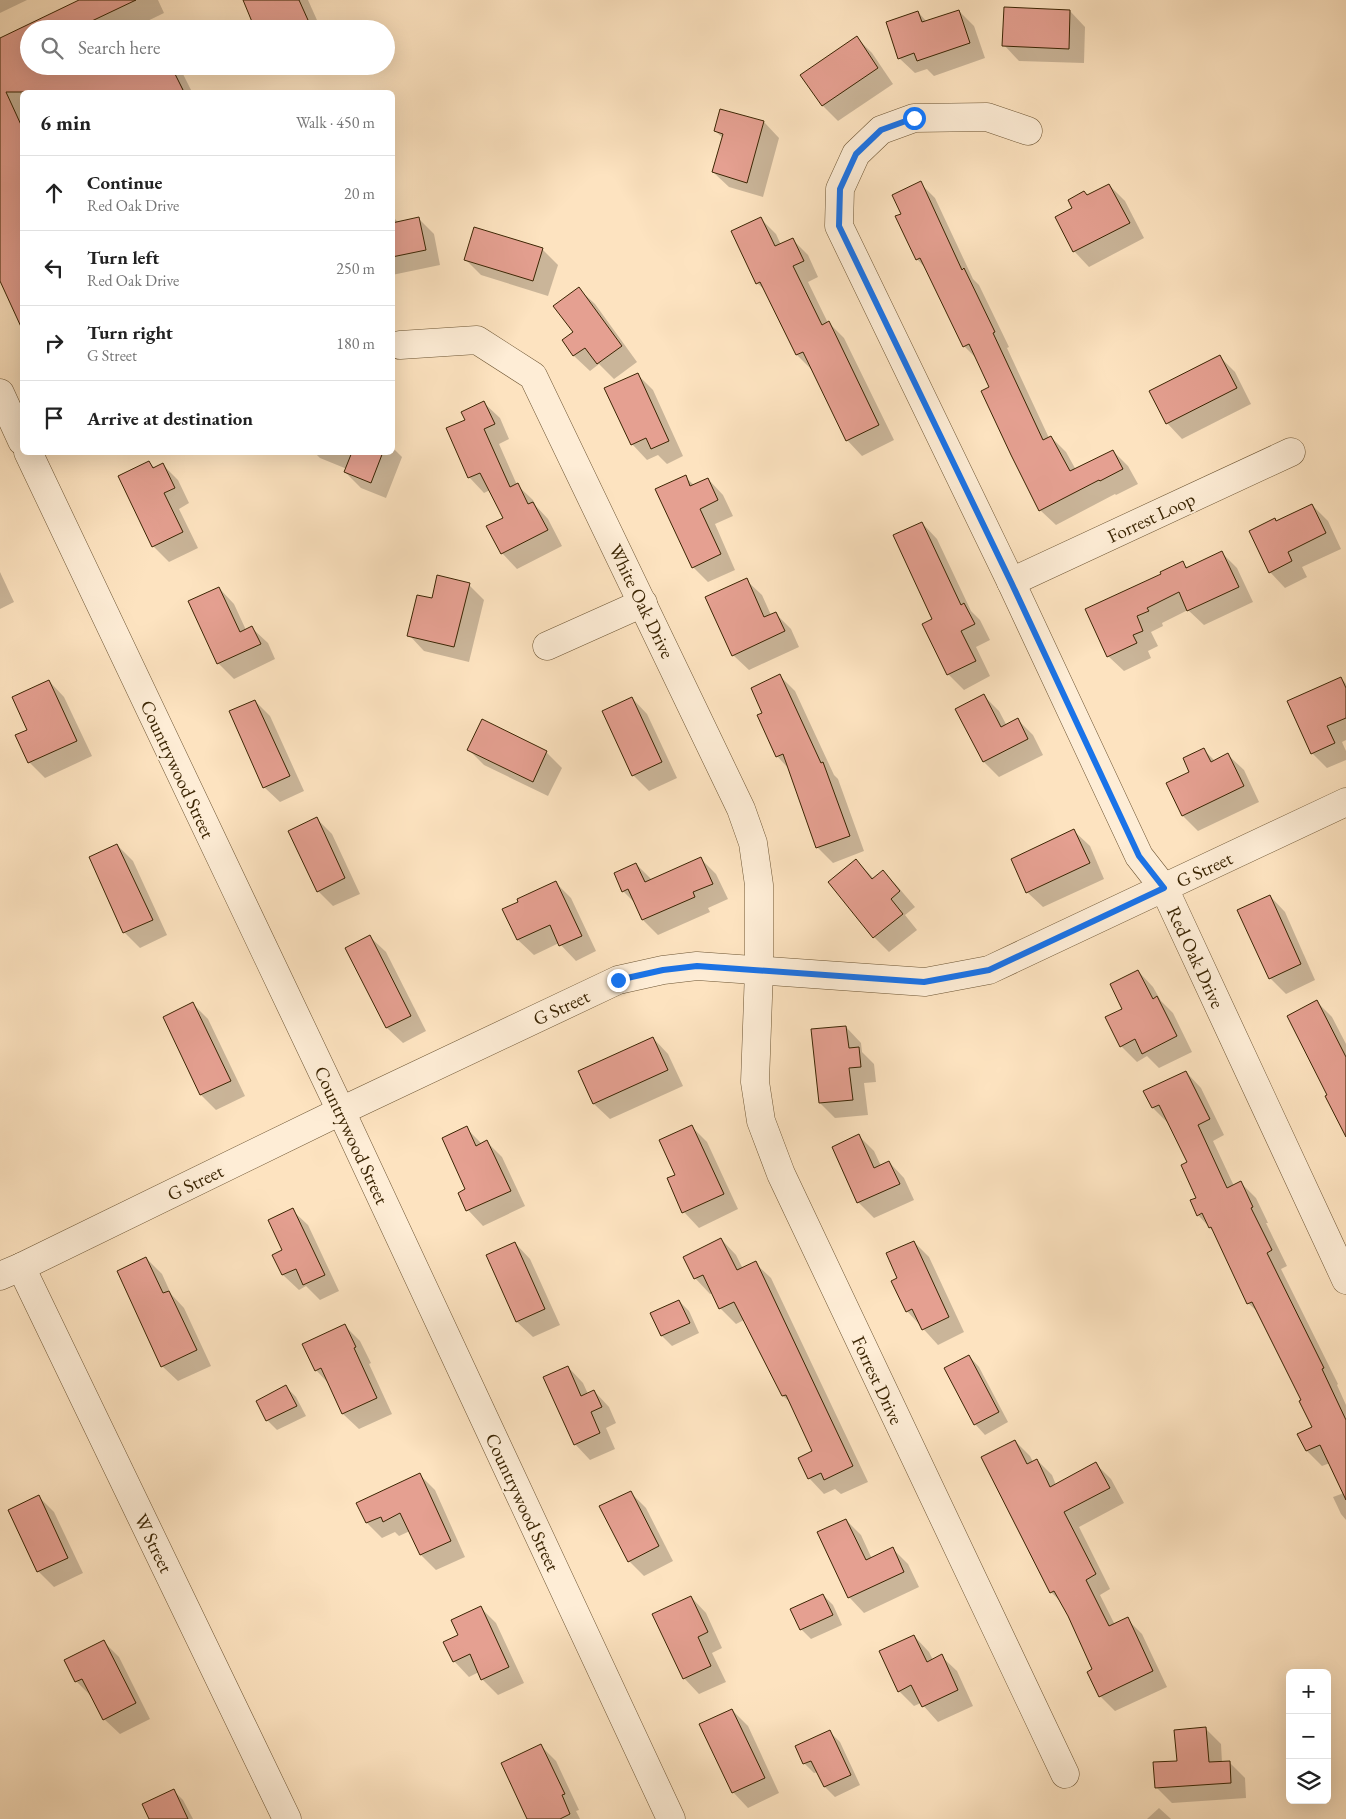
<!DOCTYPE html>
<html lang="en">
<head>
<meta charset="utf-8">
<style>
	:root { --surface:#fff; --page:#f6f6f6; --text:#222; --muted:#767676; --line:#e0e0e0 }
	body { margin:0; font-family:"EB Garamond",serif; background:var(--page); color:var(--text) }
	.controls { position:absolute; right:15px; bottom:15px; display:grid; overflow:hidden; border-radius:8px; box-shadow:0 5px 20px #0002 }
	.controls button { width:45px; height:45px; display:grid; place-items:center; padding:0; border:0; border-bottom:1px solid var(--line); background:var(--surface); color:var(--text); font:25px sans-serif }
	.stop { position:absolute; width:15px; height:15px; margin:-11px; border:4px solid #1a73e8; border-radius:50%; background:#fff }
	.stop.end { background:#1a73e8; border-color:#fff; box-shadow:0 1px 5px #0008 }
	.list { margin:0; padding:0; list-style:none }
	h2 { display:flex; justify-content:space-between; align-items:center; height:65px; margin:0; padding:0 20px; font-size:21px }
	h2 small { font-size:16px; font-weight:400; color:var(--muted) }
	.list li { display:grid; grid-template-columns:32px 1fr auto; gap:15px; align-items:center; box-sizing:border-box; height:75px; padding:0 20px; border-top:1px solid var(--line) }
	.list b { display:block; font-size:19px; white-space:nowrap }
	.list p { margin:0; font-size:16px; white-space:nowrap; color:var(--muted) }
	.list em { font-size:16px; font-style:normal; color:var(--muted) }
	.icon { flex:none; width:28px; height:28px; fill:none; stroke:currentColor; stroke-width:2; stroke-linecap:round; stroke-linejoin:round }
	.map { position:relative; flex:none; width:1346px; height:1819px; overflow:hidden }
	.search { position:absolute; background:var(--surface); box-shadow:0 5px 20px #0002; left:20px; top:20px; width:375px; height:55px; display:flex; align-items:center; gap:12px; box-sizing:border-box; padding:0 18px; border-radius:28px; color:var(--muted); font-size:19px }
	.panel { position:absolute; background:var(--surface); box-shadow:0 5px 20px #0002; left:20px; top:90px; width:375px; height:365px; border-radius:8px }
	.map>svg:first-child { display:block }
	.shadow { fill:#0003 }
	.building { fill:#e5a091; stroke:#3b2503 }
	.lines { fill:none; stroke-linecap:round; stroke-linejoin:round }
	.minor-casing { stroke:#6c5432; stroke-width:29 }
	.minor { stroke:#feedd6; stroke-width:28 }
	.route { stroke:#1a73e8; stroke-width:6 }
	.labels { text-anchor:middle; stroke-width:4; stroke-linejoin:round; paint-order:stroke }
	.street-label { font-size:19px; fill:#3b2503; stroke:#feedd6 }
</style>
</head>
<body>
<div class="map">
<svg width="1346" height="1819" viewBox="0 0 1346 1819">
	<rect width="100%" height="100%" fill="#fde3c0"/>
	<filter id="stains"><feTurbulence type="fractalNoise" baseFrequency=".004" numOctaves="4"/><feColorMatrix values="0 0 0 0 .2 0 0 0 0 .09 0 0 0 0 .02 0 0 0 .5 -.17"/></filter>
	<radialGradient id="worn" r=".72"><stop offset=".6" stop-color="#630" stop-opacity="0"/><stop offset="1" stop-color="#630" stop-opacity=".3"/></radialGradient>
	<g class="shadow">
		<polygon points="0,0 27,0 0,13"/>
		<polygon points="82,0 158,0 164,13 131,29 29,29 29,66 179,66 192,92 22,92 22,326 0,278 0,39"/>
		<polygon points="245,0 308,0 321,29 257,29"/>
		<polygon points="959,11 974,26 985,58 934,76 927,69 915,73 899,58 918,12 927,22"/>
		<polygon points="1070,11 1085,27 1084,63 1019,61 1004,45"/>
		<polygon points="857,38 872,53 893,84 838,121 823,106 802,75"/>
		<polygon points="280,66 297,66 285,71"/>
		<polygon points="721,110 764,122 779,138 763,197 729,187 713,172 723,138 715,131"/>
		<polygon points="920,183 935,198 973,279 979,285 1009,347 1007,348 1049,438 1051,437 1066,452 1076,470 1113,451 1128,466 1138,484 1116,495 1115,494 1056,525 1040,510 978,360 964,346 927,270 917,259 902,214"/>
		<polygon points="1109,185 1125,201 1144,238 1089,267 1074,251 1074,209 1088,196"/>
		<polygon points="392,216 399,223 418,218 434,234 440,265 392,275"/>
		<polygon points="761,219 776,234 781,245 792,239 808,255 818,277 808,282 828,323 829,323 844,338 894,440 862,456 847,440 812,370 797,355 767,292 757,283"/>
		<polygon points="542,249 558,265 548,296 481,275 465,259"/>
		<polygon points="579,289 595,304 637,362 614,379 599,364 590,371 574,356 563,341 574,332"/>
		<polygon points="1220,357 1235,372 1251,404 1182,439 1167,423"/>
		<polygon points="637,374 653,390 683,456 667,464 658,455 647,460 632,444"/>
		<polygon points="484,403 500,418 509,439 499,444 517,485 533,500 536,506 548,519 562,546 517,569 502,553 505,518 490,490 484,493 469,477 466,420"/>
		<polygon points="392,447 402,457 386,498 361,488 345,472 347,469 320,458 314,452 392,452"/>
		<polygon points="149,463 155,468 163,465 178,480 189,503 179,509 198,548 169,562 153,546 120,476"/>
		<polygon points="685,477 694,485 708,479 723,495 733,516 715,524 735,570 708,582 693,567"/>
		<polygon points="1312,505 1328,521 1341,549 1302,567 1307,577 1285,588 1270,572 1276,522"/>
		<polygon points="922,523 937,539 971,611 980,620 990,640 976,647 990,676 964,690 948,674"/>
		<polygon points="1222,553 1237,568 1253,602 1204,625 1188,610 1162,623 1163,626 1151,632 1158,646 1148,651 1151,658 1124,671 1108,656 1163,575 1182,563 1188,568"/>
		<polygon points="0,572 14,602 0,609"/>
		<polygon points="746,580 762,595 771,615 775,613 791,629 799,647 749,670 733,655"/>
		<polygon points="469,585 484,600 469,662 424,651 409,635 433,600"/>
		<polygon points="219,588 234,604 246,630 252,628 268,643 275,659 234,679 218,663"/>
		<polygon points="780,676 795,691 834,775 838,779 864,851 833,863 817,847 789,769 777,756"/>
		<polygon points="1341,678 1346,684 1346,740 1342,742 1346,751 1346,760 1327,768 1312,753"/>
		<polygon points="49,681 64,697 92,756 45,778 29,762 29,730"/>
		<polygon points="984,696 999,711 1007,726 1018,720 1033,735 1043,755 999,777 984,762 957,709"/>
		<polygon points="632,698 647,714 677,778 649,791 633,775"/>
		<polygon points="255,701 270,716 304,791 280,802 264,787"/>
		<polygon points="1203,749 1215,761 1228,755 1244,770 1259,802 1198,831 1183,816 1168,784 1191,773"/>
		<polygon points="469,750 546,752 562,768 548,796 484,765"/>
		<polygon points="317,819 332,834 360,894 333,906 318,891"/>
		<polygon points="1074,831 1090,846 1104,879 1043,907 1027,892"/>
		<polygon points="117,845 133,861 167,935 140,948 124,932"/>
		<polygon points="701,859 716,874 728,899 708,908 710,912 658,935 643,920 635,903 623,891 636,864 652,880"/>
		<polygon points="856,860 874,879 883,871 898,887 915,907 905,915 917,930 889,952 874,937"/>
		<polygon points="556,883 571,898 596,951 576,961 559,943 534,955 518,940 504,910"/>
		<polygon points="1270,896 1285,912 1315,980 1286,994 1270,978"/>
		<polygon points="370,937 386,952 426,1031 403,1043 387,1028 347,948"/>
		<polygon points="1138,971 1153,987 1161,1001 1173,1013 1192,1052 1159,1068 1147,1056 1137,1062 1121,1046 1124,1009"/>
		<polygon points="1317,1002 1332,1017 1346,1044 1346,1135 1328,1095"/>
		<polygon points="193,1004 208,1019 245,1096 216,1110 201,1095"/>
		<polygon points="846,1027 861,1043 862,1052 874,1064 876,1082 864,1083 868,1115 835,1118 820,1103"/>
		<polygon points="653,1038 668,1054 683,1086 610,1119 594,1104 580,1072"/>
		<polygon points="1186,1072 1201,1088 1224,1135 1213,1141 1234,1186 1241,1183 1256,1198 1268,1223 1266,1223 1287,1266 1281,1269 1338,1384 1337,1385 1346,1405 1346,1520 1341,1514 1333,1497 1344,1493 1330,1463 1322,1466 1307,1451 1314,1428 1303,1401 1259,1313 1248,1303 1213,1231 1198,1215 1197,1198 1189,1163 1168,1123 1153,1108"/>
		<polygon points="691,1126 707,1142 738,1209 699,1228 684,1212 677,1175"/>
		<polygon points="466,1128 482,1144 487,1142 502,1157 525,1206 483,1226 468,1210 460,1193 467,1190"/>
		<polygon points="859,1136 874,1151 881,1166 889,1162 904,1178 914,1200 874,1218 858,1202 833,1147"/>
		<polygon points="292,1210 308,1225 339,1291 320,1300 306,1286 299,1290 283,1275 274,1255 284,1250"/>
		<polygon points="721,1239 736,1255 743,1269 755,1263 771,1278 868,1482 841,1494 835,1489 824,1494 809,1478 814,1452 792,1404 783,1396 744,1320 736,1324 720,1308 713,1293 710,1294 695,1278"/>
		<polygon points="914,1242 929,1257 964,1332 938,1345 907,1311 899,1278"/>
		<polygon points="515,1243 530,1259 560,1325 533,1337 517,1322 488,1256"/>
		<polygon points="146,1258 162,1274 171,1294 184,1308 211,1366 178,1381 162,1366"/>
		<polygon points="679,1301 689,1311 699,1333 672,1346 662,1336 652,1314"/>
		<polygon points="345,1326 360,1341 371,1363 369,1364 392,1414 359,1429 343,1414 329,1384 316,1370"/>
		<polygon points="969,1356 979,1367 1008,1422 985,1435 975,1424"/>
		<polygon points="568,1367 583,1383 588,1394 594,1391 609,1407 616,1423 606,1428 615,1449 590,1460 575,1444"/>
		<polygon points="286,1387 296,1397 306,1416 277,1430 267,1420"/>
		<polygon points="1015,1441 1030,1456 1033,1462 1037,1460 1052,1475 1056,1485 1096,1464 1111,1479 1124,1503 1079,1527 1110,1589 1100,1595 1115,1625 1127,1619 1142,1634 1167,1687 1115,1711 1100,1696 1089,1672 1094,1670 1062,1603 1051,1592"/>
		<polygon points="420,1475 435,1490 465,1557 436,1570 421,1555 410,1531 399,1536 395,1532 382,1538 367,1523 358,1503"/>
		<polygon points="630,1492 646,1508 673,1561 644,1576 629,1561"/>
		<polygon points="39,1497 54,1512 83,1573 54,1587 38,1571"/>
		<polygon points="846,1520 861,1535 872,1559 893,1549 908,1564 919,1587 864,1613 849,1597"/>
		<polygon points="823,1595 833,1605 842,1625 811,1639 801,1629"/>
		<polygon points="691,1597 706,1613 722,1648 712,1653 726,1682 699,1694 684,1678"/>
		<polygon points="481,1608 496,1623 524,1683 498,1695 482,1679 479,1672 469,1677 454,1661 460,1635"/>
		<polygon points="914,1636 929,1652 933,1660 941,1656 957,1671 973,1706 938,1722 921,1703 914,1706 899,1691"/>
		<polygon points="104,1642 119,1657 150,1719 120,1734 104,1719 92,1697 76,1681"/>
		<polygon points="732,1710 748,1726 779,1793 748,1808 733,1792"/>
		<polygon points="1206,1729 1221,1744 1222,1763 1229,1762 1245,1778 1246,1798 1172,1803 1157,1788"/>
		<polygon points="830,1732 840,1742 860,1785 835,1797 825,1787 818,1772 814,1773 804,1763"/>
		<polygon points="541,1746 556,1761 579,1810 576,1811 580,1819 529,1819"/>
		<polygon points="173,1790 183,1800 193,1819 151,1819"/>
		<polygon points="1159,1808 1171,1819 1147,1819"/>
	</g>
	<g class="building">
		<polygon points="79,0 136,0 75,29 29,29 29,66 171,66 184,92 6,92 22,127 22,329 0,281 0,38"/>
		<polygon points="243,0 299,0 312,29 255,29"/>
		<polygon points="1004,7 1070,10 1069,49 1002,46"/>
		<polygon points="959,10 970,43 917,61 914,53 898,59 886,22 918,11 922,22"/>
		<polygon points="857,36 878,68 822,106 800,75"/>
		<polygon points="720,109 764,121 747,183 712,172 723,134 714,131"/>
		<polygon points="921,181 962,270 964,268 995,332 993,333 1043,440 1051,436 1070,471 1113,450 1123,469 1100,481 1099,480 1039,511 1011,455 981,391 989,387 969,344 963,347 920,258 916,260 895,216 901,214 892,195"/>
		<polygon points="1109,184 1130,223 1073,252 1055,217 1072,208 1068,200 1084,191 1087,195"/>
		<polygon points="419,217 426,250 392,257 392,223"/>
		<polygon points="761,217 775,246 793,238 804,261 793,266 822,325 829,321 879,425 846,441 803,352 796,355 760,282 756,284 731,231"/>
		<polygon points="474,227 543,248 533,281 464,260"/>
		<polygon points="579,287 622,346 597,364 585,348 573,356 562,340 573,332 553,306"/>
		<polygon points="1220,355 1237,388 1166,424 1149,391"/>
		<polygon points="638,373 669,441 651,449 646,438 631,445 604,388"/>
		<polygon points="484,401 495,424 484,429 510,487 518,483 528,504 533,502 548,530 501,554 486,526 503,518 480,473 468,478 446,428 465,420 461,412"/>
		<polygon points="352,452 383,452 371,483 344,472"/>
		<polygon points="149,461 153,468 163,463 175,488 164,493 183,532 152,547 118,476"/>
		<polygon points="686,475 690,486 708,478 718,500 700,509 721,554 692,568 655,489"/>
		<polygon points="1312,504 1326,533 1288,552 1292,561 1269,573 1249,531 1275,518 1276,521"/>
		<polygon points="922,522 961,605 964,603 975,624 961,631 976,661 947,675 922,624 932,619 893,535"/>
		<polygon points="1222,551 1239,587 1187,611 1179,592 1147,608 1149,611 1137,616 1143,631 1133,635 1137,643 1107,657 1085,609 1161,574 1160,572 1183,561 1186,568"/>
		<polygon points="437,575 470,583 454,647 407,636 417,595 432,598"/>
		<polygon points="747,578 764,617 776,612 785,631 732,656 705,597"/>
		<polygon points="219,587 240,632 252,626 261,644 217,664 188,601"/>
		<polygon points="780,674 821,763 823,762 850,836 816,848 783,754 776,757 757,715 762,713 751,688"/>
		<polygon points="1341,677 1346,688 1346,718 1327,726 1335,743 1311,754 1287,701"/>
		<polygon points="49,680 77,741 28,763 15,735 27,730 12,697"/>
		<polygon points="984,694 1001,727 1018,718 1028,739 983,762 955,709"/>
		<polygon points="632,697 662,762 632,776 602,711"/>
		<polygon points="255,700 290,776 263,788 229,711"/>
		<polygon points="482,719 547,751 533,782 467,750"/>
		<polygon points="1204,748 1211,762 1228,753 1244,786 1182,816 1166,783 1189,772 1183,758"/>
		<polygon points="317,817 345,878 317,892 288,831"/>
		<polygon points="1074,829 1090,863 1026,893 1011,859"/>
		<polygon points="117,844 153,920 123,933 89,857"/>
		<polygon points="701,857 713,884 693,892 695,897 642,920 628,889 622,892 614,873 636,863 645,882"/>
		<polygon points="856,859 872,879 883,870 900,891 891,899 903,914 873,938 828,882"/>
		<polygon points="556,881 582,936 559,946 550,925 517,940 502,909 518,902 517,899"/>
		<polygon points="1270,895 1301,964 1269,979 1237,910"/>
		<polygon points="370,935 411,1016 386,1028 345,948"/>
		<polygon points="1138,970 1153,999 1157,996 1177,1036 1142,1054 1135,1039 1120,1047 1105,1017 1122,1009 1110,984"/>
		<polygon points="1317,1000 1346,1057 1346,1137 1325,1096 1327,1095 1287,1016"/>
		<polygon points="193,1002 231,1081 200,1095 163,1017"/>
		<polygon points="846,1026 849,1048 859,1047 861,1067 849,1068 853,1100 819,1103 811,1029"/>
		<polygon points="653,1037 668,1070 593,1104 578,1071"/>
		<polygon points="1186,1071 1210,1119 1198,1125 1227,1188 1241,1181 1253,1207 1251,1208 1272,1250 1267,1253 1324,1368 1322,1369 1346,1420 1346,1500 1320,1445 1306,1451 1297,1434 1312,1427 1299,1401 1301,1400 1252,1302 1247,1304 1211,1227 1209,1228 1202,1213 1197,1216 1190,1200 1196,1198 1181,1165 1187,1162 1159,1105 1152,1108 1143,1091"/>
		<polygon points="692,1125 724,1194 682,1213 667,1178 675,1175 659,1140"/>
		<polygon points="467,1126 476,1146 487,1140 511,1191 466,1211 458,1193 465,1189 442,1138"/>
		<polygon points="859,1134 874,1168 889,1161 900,1184 857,1203 832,1147"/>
		<polygon points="293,1208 325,1275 303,1285 296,1269 282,1275 272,1255 282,1250 268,1220"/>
		<polygon points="721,1238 737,1270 756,1261 853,1466 824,1480 821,1473 808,1479 798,1458 812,1451 786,1395 782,1396 734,1302 719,1309 703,1275 694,1279 683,1257"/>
		<polygon points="914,1241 949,1317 922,1330 912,1309 906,1312 891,1281 897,1278 886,1253"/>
		<polygon points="515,1242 545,1309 516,1322 486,1255"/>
		<polygon points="146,1257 163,1293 169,1291 197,1350 161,1367 117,1271"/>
		<polygon points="679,1300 690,1323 661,1336 650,1313"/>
		<polygon points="345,1324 356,1347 354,1348 377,1398 342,1414 321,1368 315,1371 302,1344"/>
		<polygon points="969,1355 999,1412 974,1425 944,1368"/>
		<polygon points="568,1366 581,1396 594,1390 602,1407 591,1412 600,1433 574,1445 543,1377"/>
		<polygon points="286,1385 297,1406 266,1421 256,1401"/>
		<polygon points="1015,1440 1027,1464 1037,1459 1050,1487 1096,1462 1110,1488 1064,1512 1096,1574 1086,1580 1109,1626 1128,1617 1153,1671 1099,1697 1087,1672 1092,1669 1068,1616 1054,1591 1050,1593 981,1457"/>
		<polygon points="420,1473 451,1541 420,1555 400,1513 383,1522 381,1517 366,1523 356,1503"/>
		<polygon points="631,1491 659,1546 628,1562 599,1506"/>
		<polygon points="39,1495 68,1558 37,1572 8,1510"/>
		<polygon points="846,1519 866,1560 893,1547 904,1572 848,1598 817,1532"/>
		<polygon points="823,1594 833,1615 800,1630 790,1609"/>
		<polygon points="691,1596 708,1632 698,1637 711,1666 683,1679 652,1614"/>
		<polygon points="481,1606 509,1667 481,1680 470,1654 453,1662 443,1642 458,1635 451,1620"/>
		<polygon points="914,1635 927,1662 942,1654 958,1690 922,1707 911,1685 898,1692 879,1651"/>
		<polygon points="104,1640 136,1703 103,1720 82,1679 75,1682 64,1660"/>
		<polygon points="732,1709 765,1778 732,1793 699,1724"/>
		<polygon points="1206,1727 1209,1762 1230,1761 1231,1783 1155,1788 1153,1762 1177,1761 1174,1730"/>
		<polygon points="830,1730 851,1775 824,1787 811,1761 803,1764 795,1746"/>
		<polygon points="541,1744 565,1794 562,1795 570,1814 560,1819 527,1819 501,1763"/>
		<polygon points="174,1789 188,1819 149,1819 142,1804"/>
	</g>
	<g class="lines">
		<g class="minor-casing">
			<g id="minor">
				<polyline points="1028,131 987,117 914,118 881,130 856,154 840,189 839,226 1011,582 1139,856 1164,888 1346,1280"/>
				<polyline points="400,345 477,340 533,376 741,809 753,843 759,885 759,970 755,1082 761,1121 781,1174 1065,1774"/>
				<polyline points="0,393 22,441"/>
				<polyline points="28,452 341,1111 671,1819"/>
				<polyline points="1011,582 1291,452"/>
				<polyline points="547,646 643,603"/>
				<polyline points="21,1267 287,1819"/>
				<polyline points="0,1276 21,1267 341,1111 618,980 663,970 697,966 925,982 989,970 1346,802"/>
			</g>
		</g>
		<use href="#minor" class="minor"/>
	</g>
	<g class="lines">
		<polyline class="route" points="618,980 663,970 697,966 924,982 989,970 1164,888 1139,856 1011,582 839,226 840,189 856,154 881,130 914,118"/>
	</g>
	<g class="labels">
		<g class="street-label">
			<text transform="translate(1151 517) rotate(-25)" y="7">Forrest Loop</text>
			<text transform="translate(642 601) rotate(64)" y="7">White Oak Drive</text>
			<text transform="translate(178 769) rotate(65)" y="7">Countrywood Street</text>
			<text transform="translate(1204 869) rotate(-25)" y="7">G Street</text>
			<text transform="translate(1196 957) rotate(65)" y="7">Red Oak Drive</text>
			<text transform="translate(561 1007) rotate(-25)" y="7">G Street</text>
			<text transform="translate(352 1135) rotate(65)" y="7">Countrywood Street</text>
			<text transform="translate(195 1182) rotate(-26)" y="7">G Street</text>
			<text transform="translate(878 1380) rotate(65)" y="7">Forrest Drive</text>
			<text transform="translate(523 1502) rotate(65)" y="7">Countrywood Street</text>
			<text transform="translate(154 1543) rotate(64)" y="7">W Street</text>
		</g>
	</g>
	<rect width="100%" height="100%" filter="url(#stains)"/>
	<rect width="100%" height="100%" fill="url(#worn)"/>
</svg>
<div class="controls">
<button>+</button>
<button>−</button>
<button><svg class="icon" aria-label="layers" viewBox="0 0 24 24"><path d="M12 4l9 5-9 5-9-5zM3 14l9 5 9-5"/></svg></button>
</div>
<div class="stop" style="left:914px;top:118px"></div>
<div class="stop end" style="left:618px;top:980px"></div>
<div class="search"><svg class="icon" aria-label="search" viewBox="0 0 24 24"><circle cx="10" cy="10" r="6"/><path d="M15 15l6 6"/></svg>Search here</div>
<section class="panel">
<h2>6 min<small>Walk · 450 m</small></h2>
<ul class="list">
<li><svg class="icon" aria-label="ahead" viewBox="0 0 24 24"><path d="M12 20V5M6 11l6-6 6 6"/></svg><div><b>Continue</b><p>Red Oak Drive</p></div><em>20 m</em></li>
<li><svg class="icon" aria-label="left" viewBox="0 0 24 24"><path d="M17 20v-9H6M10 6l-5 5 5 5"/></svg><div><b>Turn left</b><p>Red Oak Drive</p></div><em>250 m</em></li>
<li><svg class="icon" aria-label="right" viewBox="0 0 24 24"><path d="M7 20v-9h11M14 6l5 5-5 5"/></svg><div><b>Turn right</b><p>G Street</p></div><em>180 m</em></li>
<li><svg class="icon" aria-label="arrive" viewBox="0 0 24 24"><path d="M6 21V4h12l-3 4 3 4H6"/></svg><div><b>Arrive at destination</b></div></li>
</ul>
</section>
</div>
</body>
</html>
